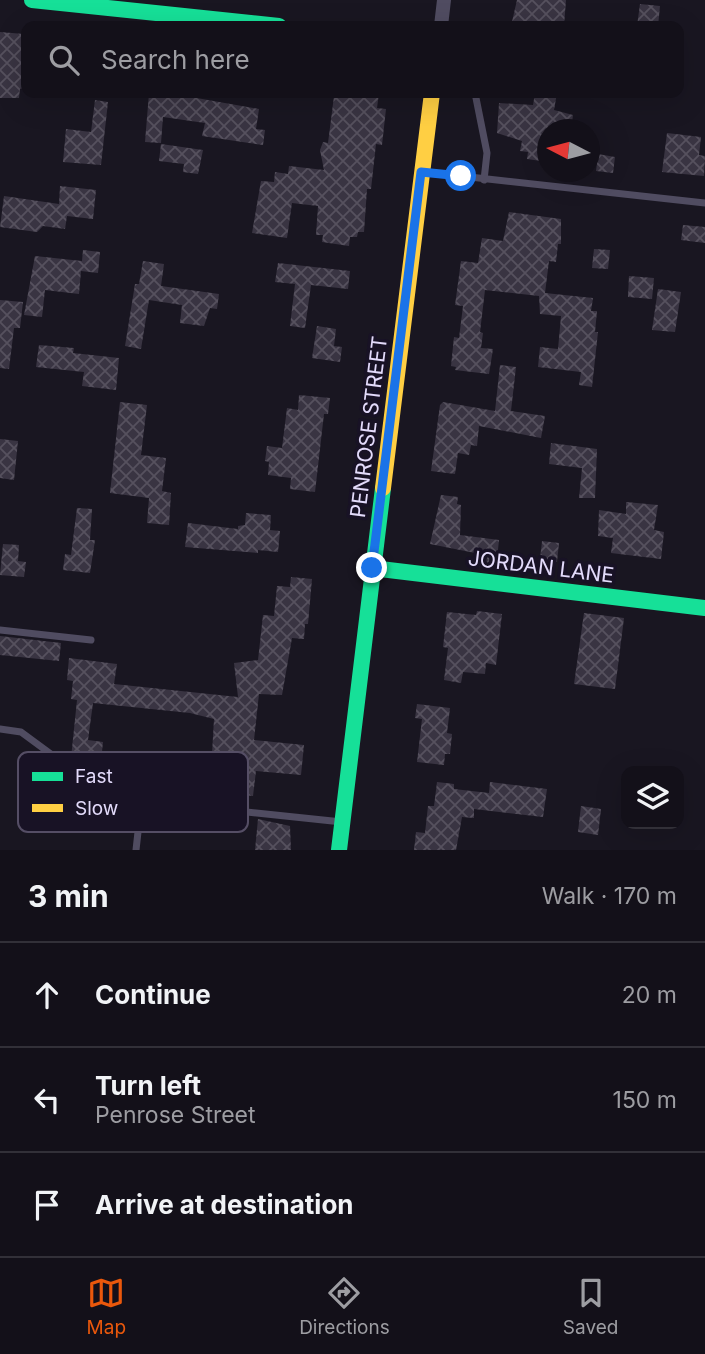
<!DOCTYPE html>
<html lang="en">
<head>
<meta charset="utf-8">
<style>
	:root { --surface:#131019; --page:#201e26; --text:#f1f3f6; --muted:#9d9da2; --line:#323038; --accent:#ea580c }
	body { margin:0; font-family:Inter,sans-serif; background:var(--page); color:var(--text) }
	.controls { position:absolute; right:21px; bottom:21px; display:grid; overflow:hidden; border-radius:14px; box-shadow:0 7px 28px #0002 }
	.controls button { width:63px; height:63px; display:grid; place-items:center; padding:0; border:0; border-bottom:2px solid var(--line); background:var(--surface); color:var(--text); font:35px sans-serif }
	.compass { position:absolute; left:537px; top:119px; width:63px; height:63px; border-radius:50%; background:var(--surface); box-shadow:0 7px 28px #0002; rotate:276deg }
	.stop { position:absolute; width:21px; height:21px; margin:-16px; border:5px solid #1a73e8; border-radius:50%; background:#fff }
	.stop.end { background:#1a73e8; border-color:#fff; box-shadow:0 2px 7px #0008 }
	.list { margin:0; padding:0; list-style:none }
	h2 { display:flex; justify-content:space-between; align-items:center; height:91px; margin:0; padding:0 28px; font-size:30px }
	h2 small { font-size:23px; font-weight:400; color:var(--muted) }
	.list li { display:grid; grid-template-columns:46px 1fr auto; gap:21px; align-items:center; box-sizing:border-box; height:105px; padding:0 28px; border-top:2px solid var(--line) }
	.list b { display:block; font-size:26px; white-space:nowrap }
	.list p { margin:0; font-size:23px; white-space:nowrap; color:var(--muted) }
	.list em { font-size:23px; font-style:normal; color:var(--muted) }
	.icon { flex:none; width:38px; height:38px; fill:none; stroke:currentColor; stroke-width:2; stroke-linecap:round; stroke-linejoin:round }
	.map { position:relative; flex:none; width:705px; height:850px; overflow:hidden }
	.search { position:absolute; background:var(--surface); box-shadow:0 7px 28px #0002; left:21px; right:21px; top:21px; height:77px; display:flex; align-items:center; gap:18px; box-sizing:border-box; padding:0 24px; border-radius:14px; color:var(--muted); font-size:26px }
	.sheet { height:406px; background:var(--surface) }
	nav { display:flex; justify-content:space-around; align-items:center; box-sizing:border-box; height:98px; border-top:2px solid var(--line); background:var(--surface); font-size:19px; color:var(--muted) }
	nav a { display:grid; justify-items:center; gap:4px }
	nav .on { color:var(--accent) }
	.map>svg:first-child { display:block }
	.building { fill:url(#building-cross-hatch); fill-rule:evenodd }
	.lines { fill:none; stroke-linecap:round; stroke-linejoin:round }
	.lane { stroke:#504c61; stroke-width:7 }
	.street { stroke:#504c61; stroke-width:14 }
	.fast { stroke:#16e098; stroke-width:16 }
	.slow { stroke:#ffcf43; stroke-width:16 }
	.route { stroke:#1a73e8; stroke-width:9 }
	.labels { text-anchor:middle; stroke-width:7; stroke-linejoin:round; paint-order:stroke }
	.street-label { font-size:21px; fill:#e3dbfb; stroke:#181225 }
	.key { fill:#181225; stroke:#554e65; stroke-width:2 }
	.key-label { font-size:19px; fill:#e3dbfb }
</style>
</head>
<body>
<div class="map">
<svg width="705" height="850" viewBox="0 0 705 850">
	<defs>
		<pattern id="building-cross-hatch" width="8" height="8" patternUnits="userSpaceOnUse" patternTransform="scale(1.75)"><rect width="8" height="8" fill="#393442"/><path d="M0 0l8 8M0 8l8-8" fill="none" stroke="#56515e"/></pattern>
	</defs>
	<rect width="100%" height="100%" fill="#191621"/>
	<g class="building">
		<polygon points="517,0 566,0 564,26 511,26"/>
		<polygon points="640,4 660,6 658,26 637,26"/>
		<polygon points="0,32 24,34 22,53 26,54 26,87 20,89 19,98 0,98"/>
		<polygon points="149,93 191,93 191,97 259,109 256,129 265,130 263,145 202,136 205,123 163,117 161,143 145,142"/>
		<polygon points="344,93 379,93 377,108 386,109 382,145 376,144 371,189 367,189 364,232 358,232 357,237 350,237 349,246 322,242 323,235 316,235 318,206 292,203 287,238 252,233 261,181 274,182 275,172 288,174 289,166 324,170 320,150 323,142 328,143 334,96 343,97"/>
		<polygon points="535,93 557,93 554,110 573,115 571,130 548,130 548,162 527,159 528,152 520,151 522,141 497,133 499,103 533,105"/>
		<polygon points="95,100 108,102 101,165 63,162 66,129 91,132"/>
		<polygon points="667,133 701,137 699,155 705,156 704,176 662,172"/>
		<polygon points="161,144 203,150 198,174 183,172 184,164 159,161"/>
		<polygon points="598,154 615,157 613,173 596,171"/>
		<polygon points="60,186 96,190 93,219 67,216 65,229 43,226 37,232 0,227 4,196 59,204"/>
		<polygon points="509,212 561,219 561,244 558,244 556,262 549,261 545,293 593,298 591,311 597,311 595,332 598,332 592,387 579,385 581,372 538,367 540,347 558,349 561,316 540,314 539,296 485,290 480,332 483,333 481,348 493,349 489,374 455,370 456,367 451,366 454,337 459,338 463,306 455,305 461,261 478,263 482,238 503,241"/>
		<polygon points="683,225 705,227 705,243 681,240"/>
		<polygon points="594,249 610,250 608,269 592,268"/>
		<polygon points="83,250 100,252 98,273 81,271 79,294 45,290 42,317 24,315 35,256 82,261"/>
		<polygon points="143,261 164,264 161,286 219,294 217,309 210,308 204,326 180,323 182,305 149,300 141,349 125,346 135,284 139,284"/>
		<polygon points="278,263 350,271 348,289 311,285 305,328 290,326 295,284 275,282"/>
		<polygon points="629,276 654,278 652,299 628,297"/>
		<polygon points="658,289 681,292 675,332 652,330"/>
		<polygon points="0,300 23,302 20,328 14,328 9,369 0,368"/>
		<polygon points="317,326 336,329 334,346 342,347 340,362 312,358"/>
		<polygon points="39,345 74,348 73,353 119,358 116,390 82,386 84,372 36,367"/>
		<polygon points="500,365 516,367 511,411 545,416 541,438 479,426 477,446 471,445 469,455 458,453 455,474 431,471 440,405 443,402 495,411"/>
		<polygon points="299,395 330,398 328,414 324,414 315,492 290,489 291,478 268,475 269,462 265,461 267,446 282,448 287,408 298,410"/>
		<polygon points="120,402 147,405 141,455 166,458 162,491 171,493 169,525 147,523 149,498 110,493"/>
		<polygon points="0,439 18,441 14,480 0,478"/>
		<polygon points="551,443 597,449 595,498 579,498 582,468 549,464"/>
		<polygon points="441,495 458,497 457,504 461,505 460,535 499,540 496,569 479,567 480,554 430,544"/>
		<polygon points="626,502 658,505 654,530 664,532 661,559 611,553 613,538 598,536 599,510 626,514"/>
		<polygon points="77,508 92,509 90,540 95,540 90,573 63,570 65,554 71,555"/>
		<polygon points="246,513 271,515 270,530 280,531 278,552 258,550 258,553 185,547 188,523 238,529 238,526 245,525"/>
		<polygon points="542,541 559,543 557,562 540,560"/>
		<polygon points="3,544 19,545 18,561 26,562 24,577 0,575"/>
		<path d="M291,577L312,579L308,624H305L304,639L292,638L282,695L259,694L254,740L304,745L301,775L256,771L253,796L141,786L138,804L67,797L77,700L71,699L73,681L67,680L69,658L117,664L114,684L238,697L234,663L258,660L263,615L274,616L277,586L290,587ZM93,703L190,713L214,719L211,772L101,761L103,742L88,740Z"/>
		<polygon points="477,611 502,614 496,665 486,663 485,674 463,672 461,683 444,680 448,648 443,647 447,612 476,615"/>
		<polygon points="584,613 624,618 615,689 574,684"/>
		<polygon points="0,636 61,643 59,661 0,655"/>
		<polygon points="417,704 450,708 447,733 452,734 450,754 445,754 444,765 417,762 422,719 415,718"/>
		<polygon points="437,782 454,784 454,789 489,793 490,782 547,789 543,817 474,809 474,818 462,817 456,850 414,850 416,832 425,833 428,806 434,806"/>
		<polygon points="581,806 601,809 598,835 578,832"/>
		<polygon points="258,819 290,826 291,850 255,850"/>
	</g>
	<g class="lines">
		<g class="lane">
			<polyline points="475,93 487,153 484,180"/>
			<polyline points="425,172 705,203"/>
			<polyline points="0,630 91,640"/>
			<polyline points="0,729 21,732 59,760"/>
			<polyline points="218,809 342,822"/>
			<polyline points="136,850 138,832"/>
		</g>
		<polyline class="street" points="441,26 444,0"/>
		<g class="fast">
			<polyline points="32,0 279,26"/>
			<polyline points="372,568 705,608"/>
			<polyline points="339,850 383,488"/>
		</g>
		<polyline class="slow" points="383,488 432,93"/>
	</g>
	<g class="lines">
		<polyline class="route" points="372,568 421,172 461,176"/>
	</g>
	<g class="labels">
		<g class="street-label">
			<text transform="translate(369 427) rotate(-83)" y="7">PENROSE STREET</text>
			<text transform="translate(541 567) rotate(7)" y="7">JORDAN LANE</text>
		</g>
	</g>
	<rect x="18" y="752" width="230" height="80" rx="10" class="key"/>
	<rect x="32" y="772" width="31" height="9" fill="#16e098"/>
	<rect x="32" y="804" width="31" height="8" fill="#ffcf43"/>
	<g class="key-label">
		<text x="75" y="783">Fast</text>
		<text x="75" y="815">Slow</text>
	</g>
</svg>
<div class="controls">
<button><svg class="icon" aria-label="layers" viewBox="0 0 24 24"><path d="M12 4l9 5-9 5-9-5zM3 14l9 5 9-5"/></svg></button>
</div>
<svg class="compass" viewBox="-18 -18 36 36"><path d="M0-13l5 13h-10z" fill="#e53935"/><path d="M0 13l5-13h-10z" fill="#9d9da2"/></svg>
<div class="stop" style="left:461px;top:176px"></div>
<div class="stop end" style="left:372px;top:568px"></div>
<div class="search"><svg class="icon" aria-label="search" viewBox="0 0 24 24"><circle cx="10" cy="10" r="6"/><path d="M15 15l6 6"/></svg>Search here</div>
</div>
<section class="sheet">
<h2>3 min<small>Walk · 170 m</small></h2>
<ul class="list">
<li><svg class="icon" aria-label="ahead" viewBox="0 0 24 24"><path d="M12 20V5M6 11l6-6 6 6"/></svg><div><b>Continue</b></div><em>20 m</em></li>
<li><svg class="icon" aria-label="left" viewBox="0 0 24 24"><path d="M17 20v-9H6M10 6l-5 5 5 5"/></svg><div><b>Turn left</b><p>Penrose Street</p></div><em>150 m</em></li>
<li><svg class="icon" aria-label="arrive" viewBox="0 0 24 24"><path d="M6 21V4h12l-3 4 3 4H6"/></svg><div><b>Arrive at destination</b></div></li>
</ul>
</section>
<nav>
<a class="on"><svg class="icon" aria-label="map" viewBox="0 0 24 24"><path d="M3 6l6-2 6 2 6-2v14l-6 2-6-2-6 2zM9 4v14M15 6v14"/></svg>Map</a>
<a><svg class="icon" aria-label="directions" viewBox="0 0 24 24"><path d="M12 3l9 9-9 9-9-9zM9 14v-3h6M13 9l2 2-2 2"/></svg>Directions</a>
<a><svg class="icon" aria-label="saved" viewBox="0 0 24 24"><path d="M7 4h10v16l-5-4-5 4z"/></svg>Saved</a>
</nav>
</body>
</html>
